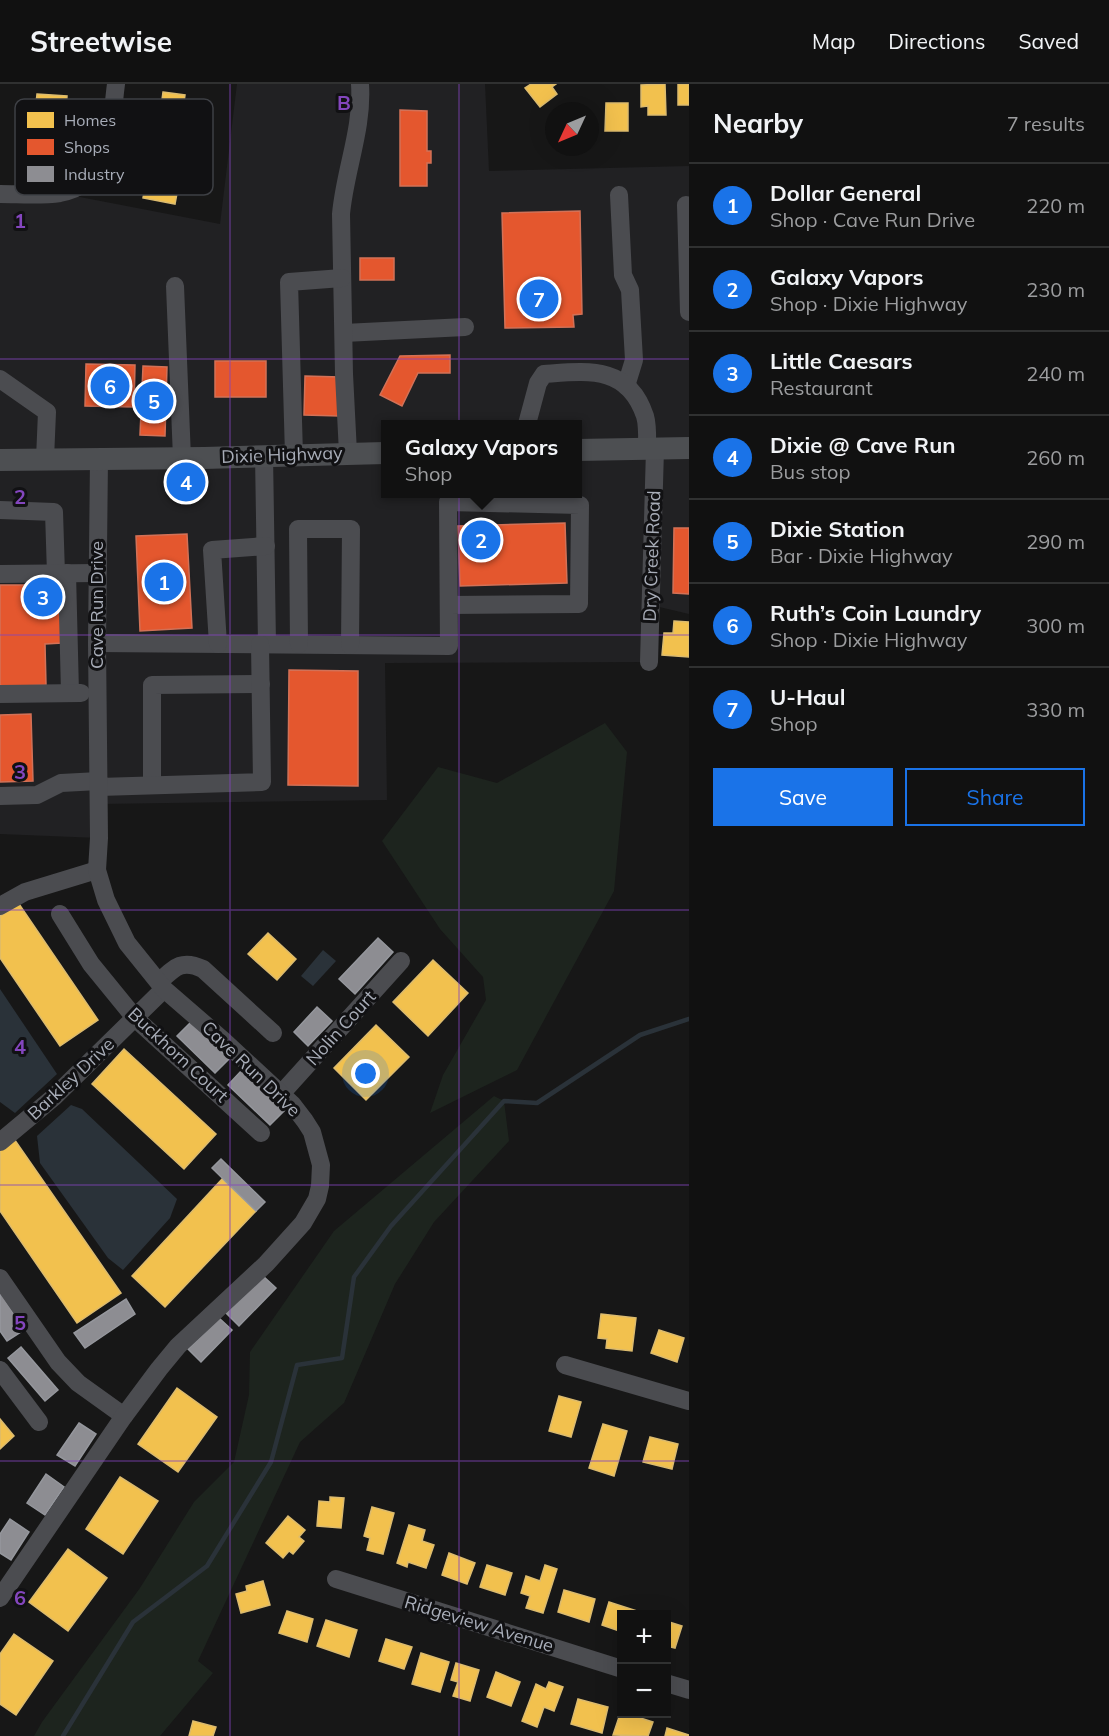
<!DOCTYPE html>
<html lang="en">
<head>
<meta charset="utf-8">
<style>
	:root { --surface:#111; --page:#1a1a1a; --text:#f1f3f6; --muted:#9c9d9f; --line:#303131; --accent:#1a73e8 }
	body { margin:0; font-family:Mulish,sans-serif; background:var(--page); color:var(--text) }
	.controls { position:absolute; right:18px; bottom:18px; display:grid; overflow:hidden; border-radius:0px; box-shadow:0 6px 24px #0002 }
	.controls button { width:54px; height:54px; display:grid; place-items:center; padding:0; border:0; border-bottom:2px solid var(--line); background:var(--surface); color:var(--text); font:30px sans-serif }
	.compass { position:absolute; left:545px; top:18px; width:54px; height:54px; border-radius:50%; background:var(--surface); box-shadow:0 6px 24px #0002; rotate:226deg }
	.you { position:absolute; left:366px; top:990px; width:21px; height:21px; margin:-15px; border:4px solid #fff; border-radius:50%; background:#1a73e8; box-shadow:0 0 0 9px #1a73e833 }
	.badge { display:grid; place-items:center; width:39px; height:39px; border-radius:50%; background:var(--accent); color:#fff; font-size:20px; font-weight:700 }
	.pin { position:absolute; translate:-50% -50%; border:3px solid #fff; box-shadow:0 2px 6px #0006 }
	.popup { position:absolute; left:381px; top:336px; width:201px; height:78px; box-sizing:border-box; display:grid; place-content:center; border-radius:0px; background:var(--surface); filter:drop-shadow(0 2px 4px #0005); font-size:20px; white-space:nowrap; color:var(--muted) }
	.popup b { font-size:22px; color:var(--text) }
	.popup::after { content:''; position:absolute; left:50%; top:100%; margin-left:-12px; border:12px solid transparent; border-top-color:var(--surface) }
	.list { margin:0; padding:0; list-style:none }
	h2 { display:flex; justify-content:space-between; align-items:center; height:78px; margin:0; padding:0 24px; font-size:26px }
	h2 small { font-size:20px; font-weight:400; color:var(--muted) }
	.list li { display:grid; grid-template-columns:39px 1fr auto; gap:18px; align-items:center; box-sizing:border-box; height:84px; padding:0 24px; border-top:2px solid var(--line) }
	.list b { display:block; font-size:22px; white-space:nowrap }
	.list p { margin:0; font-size:20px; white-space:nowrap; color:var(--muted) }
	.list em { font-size:20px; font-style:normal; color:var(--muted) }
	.actions { display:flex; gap:12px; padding:18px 24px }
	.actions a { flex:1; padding:14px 0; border:2px solid var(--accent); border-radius:0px; text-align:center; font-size:21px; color:var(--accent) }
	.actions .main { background:var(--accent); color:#fff }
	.map { position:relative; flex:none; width:689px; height:1652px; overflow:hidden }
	header { display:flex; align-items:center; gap:36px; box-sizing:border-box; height:84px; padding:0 30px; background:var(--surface); border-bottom:2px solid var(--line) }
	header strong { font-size:28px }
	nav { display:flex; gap:33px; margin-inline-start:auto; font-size:21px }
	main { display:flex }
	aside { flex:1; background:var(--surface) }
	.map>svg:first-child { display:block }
	.built { fill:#212123; fill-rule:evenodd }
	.green { fill:#1d241e }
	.water { fill:#2a3239 }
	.homes { fill:#f2c14e; stroke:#dcbb6e; stroke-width:1.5 }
	.shops { fill:#e4572e; stroke:#d27157; stroke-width:1.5 }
	.industry { fill:#8d8d92; stroke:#95979d; stroke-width:1.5 }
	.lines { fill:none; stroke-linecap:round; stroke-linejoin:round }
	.stream { stroke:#2a3239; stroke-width:4.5 }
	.minor { stroke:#4b4c50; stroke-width:18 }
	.major { stroke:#4d4f52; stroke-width:22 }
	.grid { fill:none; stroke:#8446be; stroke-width:1.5; stroke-opacity:0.55 }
	.labels { text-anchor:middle; stroke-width:6; stroke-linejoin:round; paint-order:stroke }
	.street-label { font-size:18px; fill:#a8adb8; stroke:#111113 }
	.key { fill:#111113; stroke:#3e4045; stroke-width:1.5 }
	.key-label { font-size:16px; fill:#a8adb8 }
	.grid-label { font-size:20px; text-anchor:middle; font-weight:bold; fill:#8446be; stroke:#111113; stroke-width:6; stroke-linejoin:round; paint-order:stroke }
</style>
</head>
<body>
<header>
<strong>Streetwise</strong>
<nav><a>Map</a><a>Directions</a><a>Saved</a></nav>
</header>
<main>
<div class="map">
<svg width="689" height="1652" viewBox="0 0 689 1652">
	<rect width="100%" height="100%" fill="#171717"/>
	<path class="built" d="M237,0H485L489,87L689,82V530L651,521L649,578L385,579L387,716L99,720V754L0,750V110L59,109L220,140ZM385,340H577V410H385Z"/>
	<g class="green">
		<polygon points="605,639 627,668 614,807 517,986 430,1029 443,991 486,916 483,893 440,845 382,757 438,683 497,699"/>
		<polygon points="494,1012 504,1017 509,1057 434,1138 395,1200 344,1319 300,1358 198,1577 213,1589 160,1652 34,1652 42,1638 140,1504 194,1418 234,1378 249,1311 250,1268 334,1147"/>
	</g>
	<g class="water">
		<polygon points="323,866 336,877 313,902 301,892"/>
		<polygon points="0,905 57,990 15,1029 0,1018"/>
		<polygon points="71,1021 82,1025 177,1115 170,1134 123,1186 108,1174 40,1079 37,1052"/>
	</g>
	<g class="homes">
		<polygon points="531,0 556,0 552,3 557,10 540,23 525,4"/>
		<polygon points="665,0 666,31 648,31 648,22 641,23 641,1"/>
		<rect x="678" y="0" width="11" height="21"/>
		<polygon points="163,8 185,11 181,41 159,38"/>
		<polygon points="37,10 67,12 65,40 34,38"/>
		<polygon points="606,19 628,19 628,47 605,47"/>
		<polygon points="152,48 175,53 172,64 192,68 188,87 146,78"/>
		<polygon points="40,51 61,53 59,79 30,77 32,60 39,60"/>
		<polygon points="148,87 180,93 175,120 143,114"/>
		<polygon points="674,537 689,538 689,573 662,571 664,549 673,549"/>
		<polygon points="19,820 98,936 60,962 0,874 0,832"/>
		<polygon points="268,849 296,875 277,896 248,870"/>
		<polygon points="433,876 468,909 428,952 393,918"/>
		<polygon points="376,941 409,973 366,1016 334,984"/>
		<polygon points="124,965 216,1050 184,1085 92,1000"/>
		<polygon points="12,1052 121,1209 77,1239 0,1127 0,1061"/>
		<polygon points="222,1095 256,1127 165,1223 132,1192"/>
		<polygon points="601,1230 636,1234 632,1267 606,1264 607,1255 598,1254"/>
		<polygon points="659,1246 684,1254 677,1278 651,1269"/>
		<polygon points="177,1304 217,1333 178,1388 138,1360"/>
		<polygon points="559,1312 581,1318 571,1353 549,1347"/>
		<polygon points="0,1335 14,1352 0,1365"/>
		<polygon points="603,1340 627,1347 614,1392 589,1384"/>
		<polygon points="650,1353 678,1360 672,1385 643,1378"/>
		<polygon points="120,1393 158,1417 123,1470 86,1445"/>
		<polygon points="330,1413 344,1414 341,1444 317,1442 319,1417 330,1418"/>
		<polygon points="372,1423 394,1429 383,1470 367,1466 370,1454 364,1452"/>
		<polygon points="288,1432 305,1446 299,1453 304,1457 293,1470 289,1467 283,1474 266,1459"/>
		<polygon points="409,1441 425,1446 422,1457 434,1461 426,1484 408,1478 407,1483 397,1479"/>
		<polygon points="68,1465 107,1494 68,1547 29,1518"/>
		<polygon points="449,1469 475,1479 467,1500 442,1491"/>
		<polygon points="487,1481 512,1489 505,1511 480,1503"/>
		<polygon points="545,1481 557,1485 543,1529 526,1524 530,1512 521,1509 526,1492 540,1497"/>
		<polygon points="263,1497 270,1521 241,1529 236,1510 247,1507 246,1502"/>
		<polygon points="564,1506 595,1515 589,1538 558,1528"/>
		<polygon points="609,1518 640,1528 639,1530 622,1530 622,1548 602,1541"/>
		<polygon points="287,1527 313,1535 307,1558 279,1549"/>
		<polygon points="326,1536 357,1546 349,1573 317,1562"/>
		<polygon points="666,1537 682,1542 675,1564 666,1562"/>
		<polygon points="14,1550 53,1577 16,1631 0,1620 0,1570"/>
		<polygon points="386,1555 412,1563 404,1585 379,1577"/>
		<polygon points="421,1569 449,1578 440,1608 412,1600"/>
		<polygon points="456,1579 479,1586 470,1617 453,1612 458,1598 451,1596"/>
		<polygon points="496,1588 520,1598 511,1622 487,1613"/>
		<polygon points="549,1598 563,1603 554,1627 544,1623 537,1643 522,1637 536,1600 546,1605"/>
		<polygon points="578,1615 608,1623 602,1649 571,1640"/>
		<polygon points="621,1627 622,1630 628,1630 653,1638 648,1652 613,1651"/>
		<polygon points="193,1637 216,1643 213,1652 189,1652"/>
		<polygon points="667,1644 689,1651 689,1652 665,1652"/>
	</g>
	<g class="shops">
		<polygon points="400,26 427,27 427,67 431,67 431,79 427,79 427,102 400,102"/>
		<polygon points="580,127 582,230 573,231 574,243 505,244 502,129"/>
		<rect x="360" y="174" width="34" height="22"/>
		<polygon points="450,271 450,289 418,289 402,322 380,311 400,272"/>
		<rect x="215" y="277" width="51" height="36"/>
		<polygon points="86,280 135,281 134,323 85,322"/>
		<polygon points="143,282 167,283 165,352 140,351"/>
		<polygon points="305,292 340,293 339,332 304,331"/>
		<polygon points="565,439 567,499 460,502 458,442"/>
		<polygon points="674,444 689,444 689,510 673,509"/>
		<polygon points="187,450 192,544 140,547 136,452"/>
		<polygon points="0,501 60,501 62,559 45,560 46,601 0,603"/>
		<polygon points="289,586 358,587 358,702 288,701"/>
		<polygon points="31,630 33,697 0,698 0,631"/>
	</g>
	<g class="industry">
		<polygon points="378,854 393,868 355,910 339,895"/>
		<polygon points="317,923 332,937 308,962 294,948"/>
		<polygon points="191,938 229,975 215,989 177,952"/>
		<polygon points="242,986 285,1026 270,1041 228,1001"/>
		<polygon points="221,1075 265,1118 256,1127 212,1084"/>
		<polygon points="263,1192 276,1204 239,1242 226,1229"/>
		<polygon points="0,1208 24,1246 7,1257 0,1247"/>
		<polygon points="126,1215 135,1230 85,1264 74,1249"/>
		<polygon points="219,1234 232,1246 201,1278 188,1265"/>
		<polygon points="21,1263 58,1306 45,1317 8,1274"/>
		<polygon points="79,1339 96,1350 75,1382 57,1371"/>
		<polygon points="46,1390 64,1403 45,1431 27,1419"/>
		<polygon points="10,1435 29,1448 11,1476 0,1469 0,1450"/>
	</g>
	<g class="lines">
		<polyline class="stream" points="63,1652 133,1538 207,1482 271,1378 297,1281 342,1274 354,1193 391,1142 504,1017 537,1019 640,951 689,935"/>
		<g class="minor">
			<path d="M0,110C19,110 41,112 60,109C114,99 110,44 116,0"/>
			<polyline points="619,111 623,191 630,206 634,276 626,302"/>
			<polyline points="686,121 689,228"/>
			<polyline points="175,202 182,374"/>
			<polyline points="344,249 465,243"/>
			<polyline points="0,295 47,328 45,375"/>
			<path d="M527,340L538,299L544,290C588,287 628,281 645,332C648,342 647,355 647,365"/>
			<path d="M348,369L344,290L341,130C345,86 363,45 360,0"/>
			<polyline points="264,371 267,560"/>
			<polyline points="294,371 289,198 342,194"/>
			<polyline points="0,426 54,428 56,490"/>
			<polyline points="67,489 70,609"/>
			<polyline points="0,490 97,489"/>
			<polyline points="97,559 449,562 448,418 580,421 579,520 449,521"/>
			<polyline points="218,560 212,466 266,462"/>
			<polyline points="299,560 298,445 351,445 350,561"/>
			<polyline points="649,578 655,365"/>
			<polyline points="0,610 81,609"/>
			<polyline points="152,701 152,601 261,600"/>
			<polyline points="99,703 262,698 260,560"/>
			<polyline points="0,712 37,711 61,699 99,697"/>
			<polyline points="0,822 25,808 97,786"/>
			<polyline points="60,830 91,880 135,934 261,1049"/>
			<path d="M159,898C175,883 182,875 203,885L273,949"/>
			<polyline points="281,1010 401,877"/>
			<polyline points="0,1058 54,1013 164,905"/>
			<polyline points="0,1194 58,1278 78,1299 124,1332"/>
			<polyline points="565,1281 689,1317"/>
			<polyline points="0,1286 39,1338"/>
			<polyline points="336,1495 622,1585"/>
			<polyline points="0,1514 124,1332 159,1285 178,1262 266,1180 303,1139 317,1115 320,1102 321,1081 312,1048 305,1037 292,1020 224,957 164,905 127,859 106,816 97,786 99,754 97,559 99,375"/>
			<polyline points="666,1599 689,1606"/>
		</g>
		<g class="major">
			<polyline points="577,366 689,364"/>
			<polyline points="0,376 204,374 385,369"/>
		</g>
	</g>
	<path class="grid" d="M230,0V1652M459,0V1652M0,275H689M0,551H689M0,826H689M0,1101H689M0,1377H689"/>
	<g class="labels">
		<g class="street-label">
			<text transform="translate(282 371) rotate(-2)" y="6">Dixie Highway</text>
			<text transform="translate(652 472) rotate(-88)" y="6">Dry Creek Road</text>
			<text transform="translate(97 521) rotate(-90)" y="6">Cave Run Drive</text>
			<text transform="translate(341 944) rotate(-48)" y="6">Nolin Court</text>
			<text transform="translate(178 971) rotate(43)" y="6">Buckhorn Court</text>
			<text transform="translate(251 985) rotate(44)" y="6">Cave Run Drive</text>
			<text transform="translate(71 995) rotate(-43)" y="6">Barkley Drive</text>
			<text transform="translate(479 1540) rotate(17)" y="6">Ridgeview Avenue</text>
		</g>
	</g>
	<rect x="15" y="15" width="198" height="96" rx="9" class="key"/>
	<rect x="27" y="28" width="27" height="16" fill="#f2c14e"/>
	<rect x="27" y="55" width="27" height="16" fill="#e4572e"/>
	<rect x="27" y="82" width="27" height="16" fill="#8d8d92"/>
	<g class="key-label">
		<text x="64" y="42">Homes</text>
		<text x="64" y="69">Shops</text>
		<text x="64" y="96">Industry</text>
	</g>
	<g class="grid-label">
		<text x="344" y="26">B</text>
		<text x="20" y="144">1</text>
		<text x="20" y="420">2</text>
		<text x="20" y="695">3</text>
		<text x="20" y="970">4</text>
		<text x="20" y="1246">5</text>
		<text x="20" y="1521">6</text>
	</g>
</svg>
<div class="controls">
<button>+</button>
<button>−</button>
</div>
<svg class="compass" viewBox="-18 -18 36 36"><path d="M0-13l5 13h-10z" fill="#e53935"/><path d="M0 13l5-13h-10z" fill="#9c9d9f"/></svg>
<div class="you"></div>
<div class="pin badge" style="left:164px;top:498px">1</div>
<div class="pin badge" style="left:481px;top:456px">2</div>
<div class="popup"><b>Galaxy Vapors</b>Shop</div>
<div class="pin badge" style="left:43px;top:513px">3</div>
<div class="pin badge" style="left:186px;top:398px">4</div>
<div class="pin badge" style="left:154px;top:317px">5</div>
<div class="pin badge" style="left:110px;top:302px">6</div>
<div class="pin badge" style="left:539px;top:215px">7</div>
</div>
<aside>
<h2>Nearby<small>7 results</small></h2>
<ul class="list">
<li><span class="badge">1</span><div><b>Dollar General</b><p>Shop · Cave Run Drive</p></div><em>220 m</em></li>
<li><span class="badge">2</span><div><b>Galaxy Vapors</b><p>Shop · Dixie Highway</p></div><em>230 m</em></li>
<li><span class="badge">3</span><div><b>Little Caesars</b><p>Restaurant</p></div><em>240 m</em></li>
<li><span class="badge">4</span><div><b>Dixie @ Cave Run</b><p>Bus stop</p></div><em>260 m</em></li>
<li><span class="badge">5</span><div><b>Dixie Station</b><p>Bar · Dixie Highway</p></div><em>290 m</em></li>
<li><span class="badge">6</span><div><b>Ruth’s Coin Laundry</b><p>Shop · Dixie Highway</p></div><em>300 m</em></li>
<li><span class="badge">7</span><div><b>U-Haul</b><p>Shop</p></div><em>330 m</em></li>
</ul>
<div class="actions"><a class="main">Save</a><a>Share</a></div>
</aside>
</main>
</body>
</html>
